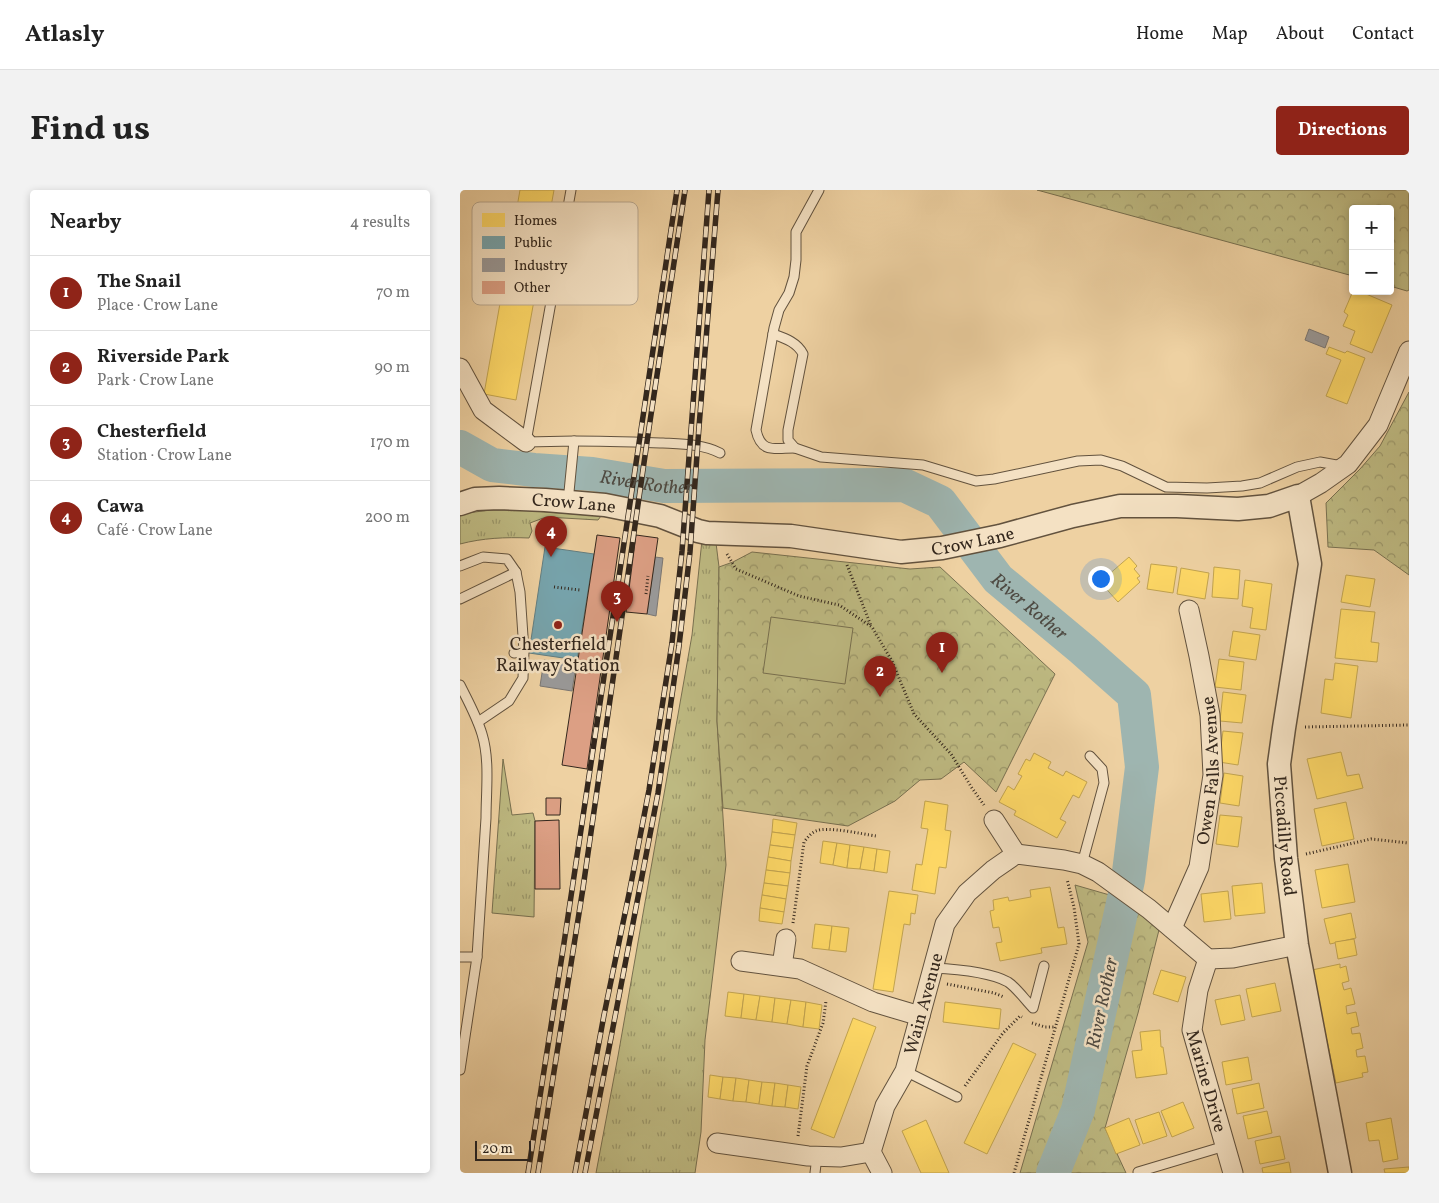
<!DOCTYPE html>
<html lang="en">
<head>
<meta charset="utf-8">
<style>
	:root { --surface:#fff; --page:#f2f2f2; --text:#222; --muted:#767676; --line:#e0e0e0; --accent:#8f2418 }
	body { margin:0; font-family:Vollkorn,serif; background:var(--page); color:var(--text) }
	.controls { position:absolute; right:15px; top:15px; display:grid; overflow:hidden; border-radius:5px; box-shadow:0 2px 8px #0003 }
	.controls button { width:45px; height:45px; display:grid; place-items:center; padding:0; border:0; border-bottom:1px solid var(--line); background:var(--surface); color:var(--text); font:25px sans-serif }
	.scale { position:absolute; left:15px; bottom:12px; width:56px; box-sizing:border-box; padding-left:5px; border:2px solid #33271d; border-top:0; font-size:14px; line-height:18px; white-space:nowrap; color:#33271d; -webkit-text-stroke:4px #f4e1c3; paint-order:stroke }
	.you { position:absolute; left:640px; top:388px; width:18px; height:18px; margin:-12px; border:4px solid #fff; border-radius:50%; background:#1a73e8; box-shadow:0 0 0 8px #1a73e833 }
	.badge { display:grid; place-items:center; width:32px; height:32px; border-radius:50%; background:var(--accent); color:#fff; font-size:16px; font-weight:700 }
	.pin { position:absolute; translate:-50% -41px; filter:drop-shadow(0 1px 2px #0008) }
	.pin::after { content:''; position:absolute; top:26px; width:18px; height:15px; background:inherit; clip-path:polygon(0 0,100% 0,50% 100%) }
	.list { margin:0; padding:0; list-style:none }
	h2 { display:flex; justify-content:space-between; align-items:center; height:65px; margin:0; padding:0 20px; font-size:21px }
	h2 small { font-size:16px; font-weight:400; color:var(--muted) }
	.list li { display:grid; grid-template-columns:32px 1fr auto; gap:15px; align-items:center; box-sizing:border-box; height:75px; padding:0 20px; border-top:1px solid var(--line) }
	.list b { display:block; font-size:19px; white-space:nowrap }
	.list p { margin:0; font-size:16px; white-space:nowrap; color:var(--muted) }
	.list em { font-size:16px; font-style:normal; color:var(--muted) }
	.map { position:relative; flex:none; width:949px; height:983px; overflow:hidden; border-radius:5px }
	header { display:flex; align-items:center; gap:30px; box-sizing:border-box; height:70px; padding:0 25px; background:var(--surface); border-bottom:1px solid var(--line) }
	header strong { font-size:24px }
	nav { display:flex; gap:28px; margin-inline-start:auto; font-size:18px }
	.intro { display:flex; align-items:center; justify-content:space-between; box-sizing:border-box; height:120px; padding:0 30px }
	h1 { margin:0; font-size:35px }
	.button { padding:12px 22px; border-radius:5px; background:var(--accent); color:#fff; font-size:18px; font-weight:700 }
	main { display:flex; gap:30px; padding:0 30px }
	aside { flex:1; background:var(--surface); border-radius:5px; box-shadow:0 2px 8px #0003 }
	.map>svg:first-child { display:block }
	.grass { fill:url(#grass-tufts); stroke:#787050 }
	.forest { fill:url(#forest-crowns); stroke:#787050 }
	.pitch { fill:#beba82; stroke:#787050 }
	.homes { fill:#ffd966; stroke:#c2a450 }
	.public { fill:#76a5af; stroke:#627f83 }
	.industry { fill:#999; stroke:#7a7774 }
	.lines { fill:none; stroke-linecap:round; stroke-linejoin:round }
	.river { stroke:#9eb5b0; stroke-width:34 }
	.building { fill:#dc9f84; stroke:#33271d }
	.service-casing { stroke:#62523e; stroke-width:11 }
	.minor-casing { stroke:#62523e; stroke-width:21 }
	.tertiary-casing { stroke:#62523e; stroke-width:25 }
	.path { stroke:#33271d; stroke-width:3; stroke-dasharray:1 2.5; stroke-linecap:butt }
	.service { stroke:#f4e1c3; stroke-width:9 }
	.minor { stroke:#f4e1c3; stroke-width:19 }
	.tertiary { stroke:#f4e1c3; stroke-width:22 }
	.rail-casing { stroke:#33271d; stroke-width:5.5 }
	.rail { stroke:#f4e1c3; stroke-width:4; stroke-dasharray:11; stroke-linecap:butt }
	.poi-dot { fill:#8f2418; stroke:#f4e1c3; stroke-width:2 }
	.labels { text-anchor:middle; stroke-width:5; stroke-linejoin:round; paint-order:stroke }
	.street-label { font-size:18px; fill:#33271d; stroke:#f4e1c3 }
	.poi-label { font-size:18px; fill:#33271d; stroke:#f4e1c3 }
	.water-label { font-size:19px; font-style:italic; fill:#4e4a42; stroke:#f4e1c3 }
	.key { fill:#f4e1c3; stroke:#baa991; stroke-width:1 }
	.key-label { font-size:14px; fill:#33271d }
</style>
</head>
<body>
<header>
<strong>Atlasly</strong>
<nav><a>Home</a><a>Map</a><a>About</a><a>Contact</a></nav>
</header>
<div class="intro"><h1>Find us</h1><a class="button">Directions</a></div>
<main>
<aside>
<h2>Nearby<small>4 results</small></h2>
<ul class="list">
<li><span class="badge">1</span><div><b>The Snail</b><p>Place · Crow Lane</p></div><em>70 m</em></li>
<li><span class="badge">2</span><div><b>Riverside Park</b><p>Park · Crow Lane</p></div><em>90 m</em></li>
<li><span class="badge">3</span><div><b>Chesterfield</b><p>Station · Crow Lane</p></div><em>170 m</em></li>
<li><span class="badge">4</span><div><b>Cawa</b><p>Café · Crow Lane</p></div><em>200 m</em></li>
</ul>
</aside>
<div class="map">
<svg width="949" height="983" viewBox="0 0 949 983">
	<defs>
		<pattern id="grass-tufts" width="24" height="20" patternUnits="userSpaceOnUse" patternTransform="scale(1.25)"><rect width="24" height="20" fill="#beba82"/><path d="M3 7l-1-3M5 7V3M7 7l1-3M15 17l-1-3M17 17v-4M19 17l1-3" fill="none" stroke="#9b976a"/></pattern>
		<pattern id="forest-crowns" width="20" height="18" patternUnits="userSpaceOnUse" patternTransform="scale(1.25)"><rect width="20" height="18" fill="#beba82"/><path d="M2 6a3 3 0 1 1 6 0M12 15a3 3 0 1 1 6 0" fill="none" stroke="#9b976a"/></pattern>
	</defs>
	<rect width="100%" height="100%" fill="#eed1a2"/>
	<filter id="stains"><feTurbulence type="fractalNoise" baseFrequency=".004" numOctaves="4"/><feColorMatrix values="0 0 0 0 .2 0 0 0 0 .09 0 0 0 0 .02 0 0 0 .5 -.17"/></filter>
	<radialGradient id="worn" r=".72"><stop offset=".6" stop-color="#630" stop-opacity="0"/><stop offset="1" stop-color="#630" stop-opacity=".3"/></radialGradient>
	<g class="grass">
		<path d="M30,320H60L141,326L138,330L86,327L70,333L72,341L69,348C45,347 23,348 0,354V324Z"/>
		<polygon points="242,350 256,353 259,377 257,531 266,675 245,850 241,942 235,983 136,983 158,866 232,445"/>
		<polygon points="43,569 52,625 73,623 75,631 74,727 32,723"/>
	</g>
	<g class="forest">
		<polygon points="577,0 949,0 949,100 947,101 930,96 930,19 893,19 893,86"/>
		<polygon points="949,202 949,385 914,360 868,357 866,313 900,279 920,256"/>
		<polygon points="292,362 450,379 480,377 595,484 536,602 504,572 481,589 460,590 435,611 388,636 263,618 257,531 259,377 273,372"/>
		<polygon points="615,695 653,706 700,736 678,823 645,938 666,983 560,983 628,752"/>
	</g>
	<polygon class="pitch" points="311,427 393,438 385,494 303,483"/>
	<g class="homes">
		<polygon points="60,0 94,0 56,210 24,204"/>
		<polygon points="893,101 899,101 932,115 912,163 890,154 895,141 883,136 888,125 884,122"/>
		<polygon points="869,157 885,163 887,161 905,168 887,214 866,206 881,170 866,164"/>
		<polygon points="669,367 677,376 674,379 680,386 677,388 680,392 658,412 640,392"/>
		<polygon points="691,374 717,377 713,403 687,399"/>
		<polygon points="754,377 780,380 778,409 752,407"/>
		<polygon points="721,378 749,383 745,409 717,404"/>
		<polygon points="886,385 915,389 910,417 881,412"/>
		<polygon points="785,390 812,394 806,440 790,438 793,418 782,416"/>
		<polygon points="881,419 915,422 911,452 919,453 917,472 875,468"/>
		<polygon points="773,441 800,445 796,470 769,466"/>
		<polygon points="759,469 784,472 781,500 755,497"/>
		<polygon points="875,473 898,476 891,528 861,523 865,489 873,490"/>
		<polygon points="763,502 786,505 782,533 760,531"/>
		<polygon points="763,541 783,543 778,575 759,572"/>
		<polygon points="881,562 887,586 899,584 903,598 857,609 847,569"/>
		<polygon points="574,563 591,572 588,578 603,586 606,581 627,592 619,608 613,605 600,629 606,632 597,648 554,625 556,621 539,612 548,596 554,600 562,586 558,584 566,569 570,571"/>
		<polygon points="764,583 783,586 779,616 760,613"/>
		<polygon points="465,611 488,615 485,640 491,641 486,678 479,677 475,704 452,700 456,674 462,675 468,639 461,638"/>
		<polygon points="886,612 894,649 862,656 854,619"/>
		<polygon points="760,625 782,627 778,657 756,654"/>
		<polygon points="313,629 337,633 335,645 312,642"/>
		<polygon points="312,642 335,645 333,658 310,655"/>
		<polygon points="363,651 377,653 373,675 360,673"/>
		<polygon points="377,653 390,655 387,678 373,675"/>
		<polygon points="310,655 333,658 331,671 308,667"/>
		<polygon points="390,655 404,657 400,679 387,678"/>
		<polygon points="404,657 417,659 414,681 400,679"/>
		<polygon points="417,659 430,661 427,683 414,681"/>
		<polygon points="308,667 331,671 330,683 306,680"/>
		<polygon points="888,674 895,712 862,718 855,680"/>
		<polygon points="306,680 330,683 328,696 304,693"/>
		<polygon points="304,693 328,696 326,709 302,705"/>
		<polygon points="802,693 805,723 775,726 772,696"/>
		<polygon points="590,697 598,738 604,737 607,754 581,758 582,763 540,771 536,753 542,752 539,737 533,738 530,721 534,720 533,710 548,707 549,711 571,707 570,700"/>
		<polygon points="429,701 458,705 455,724 451,723 450,735 444,734 433,802 413,799"/>
		<polygon points="768,701 771,729 744,732 741,704"/>
		<polygon points="302,705 326,709 324,722 300,718"/>
		<polygon points="300,718 324,722 322,734 299,731"/>
		<polygon points="891,723 896,748 870,754 864,729"/>
		<polygon points="355,734 372,736 369,760 352,758"/>
		<polygon points="372,736 389,738 386,762 369,760"/>
		<polygon points="894,749 897,765 878,769 875,752"/>
		<polygon points="880,774 880,778 886,776 889,791 882,793 884,800 891,798 895,814 886,816 887,824 896,822 899,836 891,838 892,844 900,843 903,858 896,860 897,867 905,866 908,882 902,883 903,887 876,893 852,780"/>
		<polygon points="701,780 726,787 718,812 693,804"/>
		<polygon points="815,793 821,821 792,827 786,799"/>
		<polygon points="268,802 284,804 281,828 265,826"/>
		<polygon points="284,804 300,806 296,830 281,828"/>
		<polygon points="780,805 785,830 761,835 755,810"/>
		<polygon points="300,806 315,808 312,832 296,830"/>
		<polygon points="315,808 331,810 327,834 312,832"/>
		<polygon points="331,810 346,812 343,837 327,834"/>
		<polygon points="346,812 362,815 359,839 343,837"/>
		<polygon points="485,812 541,819 539,839 483,832"/>
		<polygon points="393,828 416,837 374,948 351,939"/>
		<polygon points="700,840 701,857 703,857 707,884 676,888 672,861 682,860 680,842"/>
		<polygon points="553,853 576,864 527,964 504,953"/>
		<polygon points="788,867 792,890 766,895 762,872"/>
		<polygon points="250,885 263,887 260,909 248,907"/>
		<polygon points="263,887 276,888 273,911 260,909"/>
		<polygon points="276,888 289,890 286,912 273,911"/>
		<polygon points="289,890 302,892 299,914 286,912"/>
		<polygon points="302,892 315,893 312,916 299,914"/>
		<polygon points="315,893 328,895 325,917 312,916"/>
		<polygon points="799,893 804,918 777,924 772,899"/>
		<polygon points="328,895 341,897 338,919 325,917"/>
		<polygon points="723,912 734,938 712,947 701,921"/>
		<polygon points="807,921 812,943 788,949 783,926"/>
		<polygon points="699,922 707,946 683,954 675,930"/>
		<polygon points="669,928 680,955 656,964 645,938"/>
		<polygon points="931,928 938,969 923,972 919,950 909,951 906,933"/>
		<polygon points="466,930 489,983 461,983 442,941"/>
		<polygon points="820,946 825,969 800,974 795,951"/>
		<polygon points="829,972 831,983 803,983 802,978"/>
		<polygon points="949,977 949,983 925,983 924,979"/>
	</g>
	<polygon class="public" points="85,357 134,364 117,470 69,463"/>
	<g class="industry">
		<polygon points="849,139 869,147 865,158 845,150"/>
		<polygon points="195,367 203,368 196,426 187,424"/>
		<polygon points="84,470 116,475 112,501 80,496"/>
	</g>
	<g class="lines">
		<path class="river" id="s1" d="M0,257L32,275L74,280L132,284L204,296L444,295L480,312L538,389L622,459L674,505L682,577L668,690L618,920L593,983"/>
	</g>
	<g class="building">
		<polygon points="137,345 160,348 127,579 102,575"/>
		<polygon points="176,345 198,348 187,424 166,422"/>
		<polygon points="86,608 101,608 100,625 86,625"/>
		<polygon points="99,630 100,699 75,699 75,631"/>
	</g>
	<g class="lines">
		<g class="service-casing">
			<g id="service">
				<path d="M313,144C324,148 337,152 343,164L328,240V250L335,258L361,267L463,275L516,291L534,289L618,271L641,270L662,276L706,297L747,298L782,296L800,293L837,277L860,272L882,276"/>
				<path d="M114,251C144,251 173,252 203,253C222,254 243,254 260,263"/>
				<path d="M335,258C315,258 301,264 296,240L314,138L319,120L329,103L334,87L336,70V42L359,0"/>
				<polyline points="108,312 114,251 66,252 111,0"/>
				<polyline points="0,376 23,367 47,369 56,382 60,402 64,461 63,488 49,511 18,532"/>
				<polyline points="0,409 56,382"/>
				<polyline points="54,463 64,461"/>
				<path d="M0,495C8,511 17,527 22,544C30,570 26,601 26,628L17,767L0,880"/>
				<polyline points="622,674 644,593 642,579 630,566"/>
				<polyline points="0,767 17,767"/>
				<path d="M473,778C494,779 530,782 548,792C556,797 566,811 573,818L584,776"/>
				<polyline points="445,881 497,907"/>
				<polyline points="678,982 765,956"/>
				<polyline points="355,983 357,966"/>
			</g>
		</g>
		<g class="minor-casing">
			<g id="minor">
				<polyline points="0,178 23,220 66,252"/>
				<polyline points="838,306 861,293 888,274 918,235 949,161"/>
				<polyline points="534,630 556,664"/>
				<path id="s2" d="M712,738L739,677L753,585L750,525L739,466L729,420"/>
				<path id="s3" d="M748,769L738,800L732,840L773,983"/>
				<polyline points="281,771 340,779 413,812 460,826"/>
				<polyline points="322,776 326,749"/>
				<polyline points="257,953 348,966 381,967 411,962"/>
				<path id="s4" d="M422,983L411,962L425,916L445,881L485,734L507,703L533,680L556,664L604,670L622,674L638,682L689,719L748,769L773,768L837,755"/>
			</g>
		</g>
		<g class="tertiary-casing">
			<g id="tertiary">
				<path id="s5" d="M0,314L15,309L39,308L85,310L145,315L200,326L238,341L247,343L331,346L441,362L482,358L540,346L613,326L660,316H717L778,319L809,316L838,306L850,374L824,538L819,574L826,668L837,755L880,983"/>
			</g>
		</g>
		<g class="path">
			<polyline points="267,364 276,379 339,406 379,415 412,437 432,471 454,524 491,564 512,598 524,615"/>
			<polyline points="387,375 411,436"/>
			<polyline points="94,397 120,400"/>
			<polyline points="186,404 188,386"/>
			<polyline points="845,537 949,535"/>
			<polyline points="846,664 911,649 949,653"/>
			<path d="M333,733L344,652C348,647 351,643 356,641C367,636 402,644 416,646"/>
			<polyline points="487,794 534,803 544,807"/>
			<polyline points="572,833 585,837 596,837"/>
			<polyline points="505,896 543,843 560,826 562,827"/>
			<polyline points="338,946 347,876 363,833 366,811"/>
			<polyline points="554,983 619,754 614,717 607,689"/>
		</g>
		<use href="#service" class="service"/>
		<use href="#minor" class="minor"/>
		<use href="#tertiary" class="tertiary"/>
		<g class="rail-casing">
			<g id="rail">
				<polyline points="68,983 104,753 217,0"/>
				<polyline points="78,983 123,698 189,238 225,0"/>
				<polyline points="115,983 144,825 170,699 189,600 212,453 222,361 249,0"/>
				<polyline points="125,983 198,603 219,456 230,362 239,237 258,0"/>
			</g>
		</g>
		<use href="#rail" class="rail"/>
	</g>
	<circle class="poi-dot" cx="98" cy="435" r="5"/>
	<g class="labels">
		<g class="street-label">
			<text dy="6" stroke="none"><textPath href="#s5" startOffset="115">Crow Lane</textPath></text>
			<text dy="6" stroke="none"><textPath href="#s5" startOffset="520">Crow Lane</textPath></text>
			<text dy="6" stroke="none"><textPath href="#s2" startOffset="164">Owen Falls Avenue</textPath></text>
			<text dy="6" stroke="none"><textPath href="#s5" startOffset="1195">Piccadilly Road</textPath></text>
			<text dy="6" stroke="none"><textPath href="#s4" startOffset="182">Wain Avenue</textPath></text>
			<text dy="6" stroke="none"><textPath href="#s3" startOffset="126">Marine Drive</textPath></text>
		</g>
		<g class="poi-label">
			<text x="98" y="460">Chesterfield<tspan x="98" dy="21">Railway Station</tspan></text>
		</g>
		<g class="water-label">
			<text dy="7" stroke="none"><textPath href="#s1" startOffset="192">River Rother</textPath></text>
			<text dy="7" stroke="none"><textPath href="#s1" startOffset="628">River Rother</textPath></text>
			<text transform="translate(641 813) rotate(-78)" y="7">River Rother</text>
		</g>
	</g>
	<rect x="12" y="12" width="166" height="103" rx="8" class="key"/>
	<rect x="22" y="23" width="23" height="14" fill="#ffd966"/>
	<rect x="22" y="46" width="23" height="13" fill="#76a5af"/>
	<rect x="22" y="68" width="23" height="14" fill="#999"/>
	<rect x="22" y="91" width="23" height="13" fill="#dc9f84"/>
	<g class="key-label">
		<text x="54" y="35">Homes</text>
		<text x="54" y="57">Public</text>
		<text x="54" y="80">Industry</text>
		<text x="54" y="102">Other</text>
	</g>
	<rect width="100%" height="100%" filter="url(#stains)"/>
	<rect width="100%" height="100%" fill="url(#worn)"/>
</svg>
<div class="controls">
<button>+</button>
<button>−</button>
</div>
<div class="scale">20 m</div>
<div class="you"></div>
<div class="pin badge" style="left:482px;top:483px">1</div>
<div class="pin badge" style="left:420px;top:507px">2</div>
<div class="pin badge" style="left:157px;top:432px">3</div>
<div class="pin badge" style="left:91px;top:367px">4</div>
</div>
</main>
</body>
</html>
